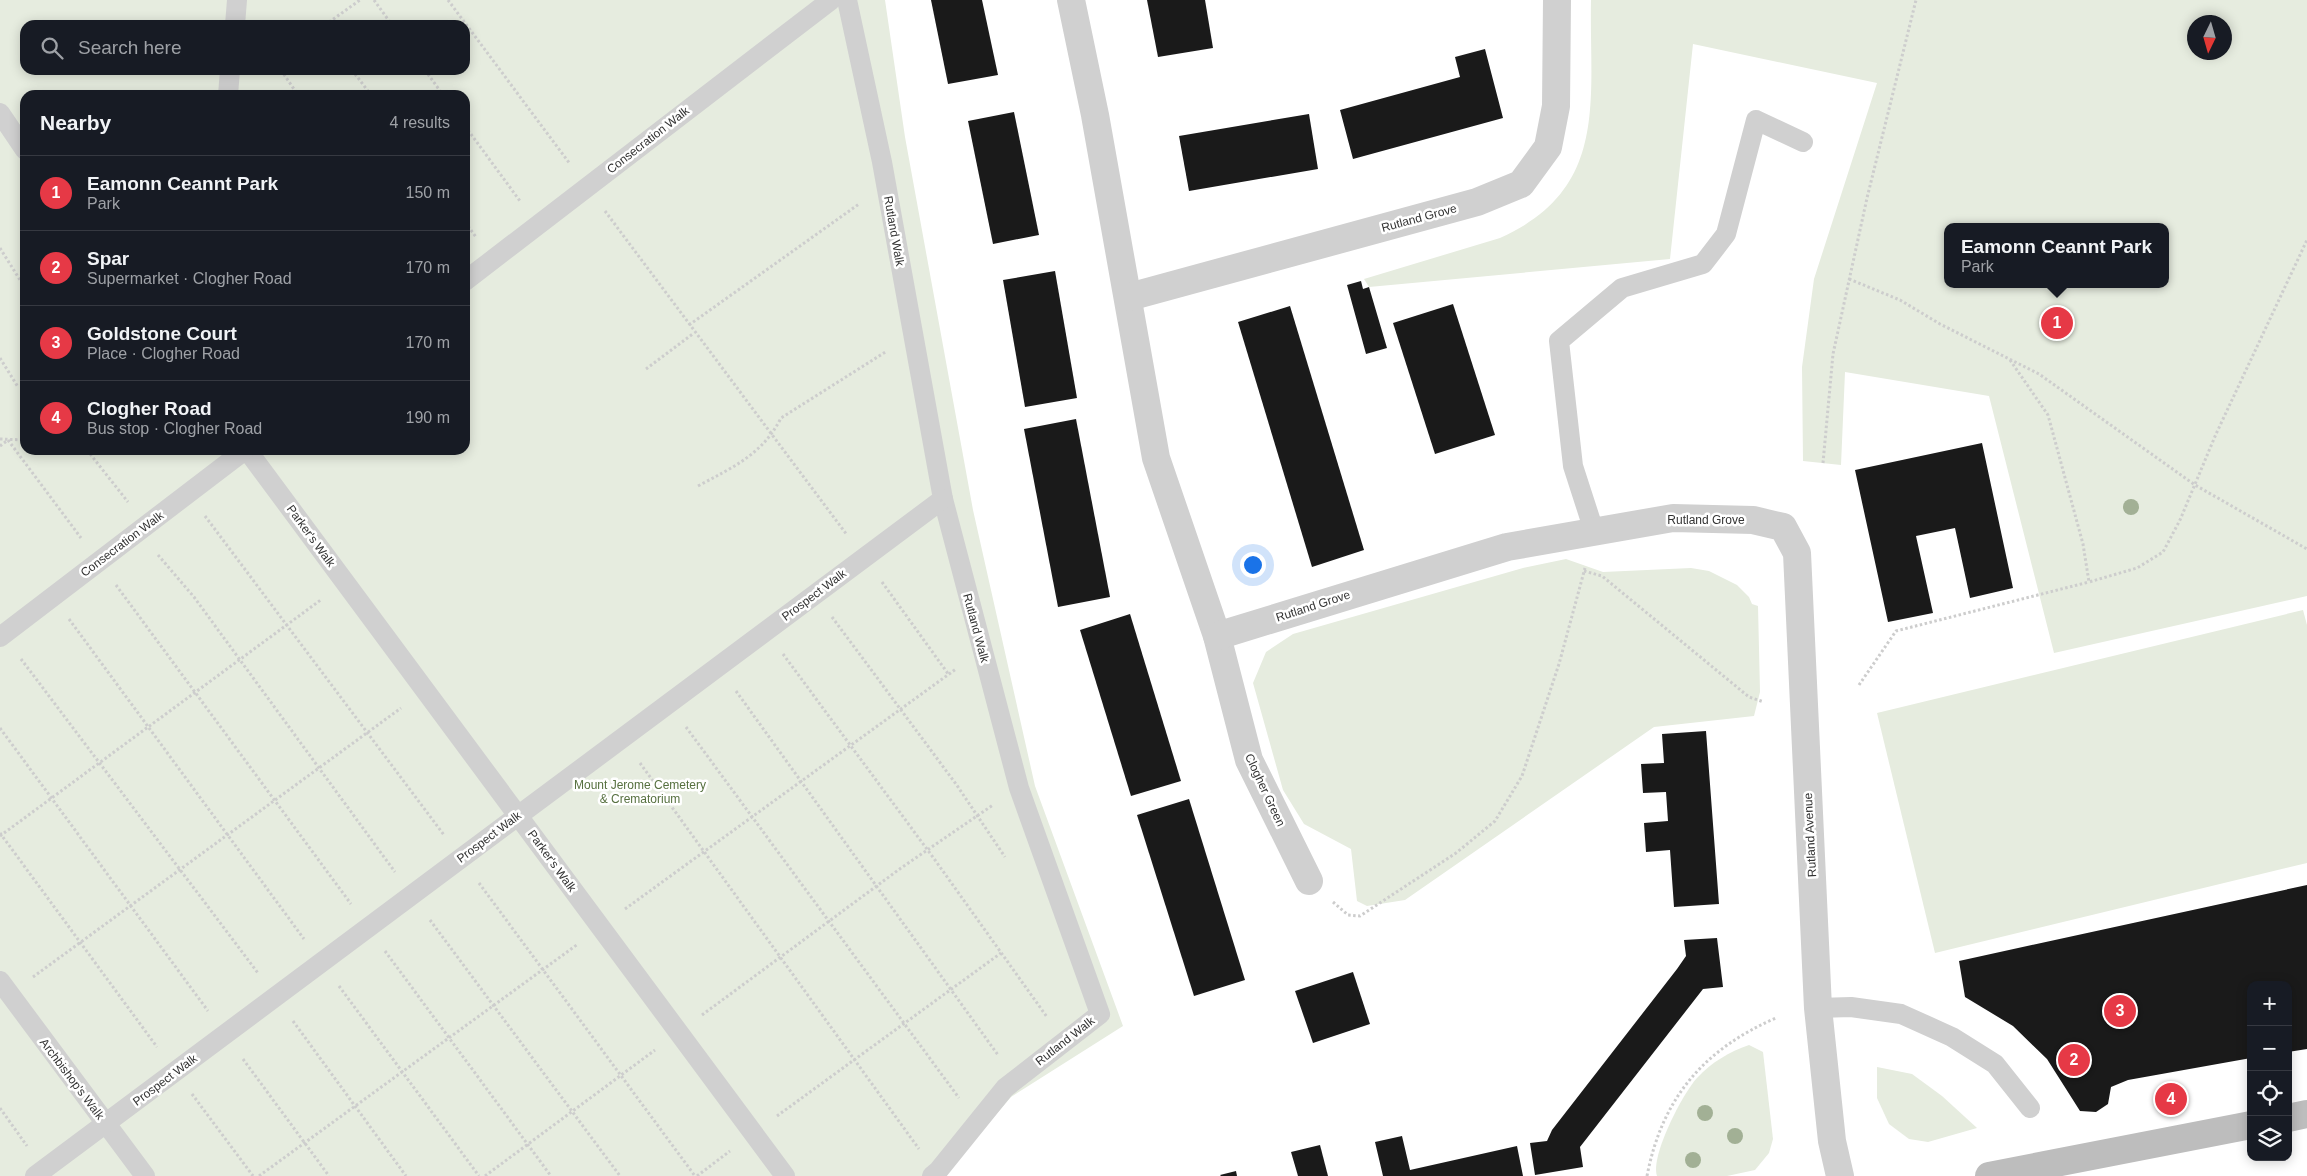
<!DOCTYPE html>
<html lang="en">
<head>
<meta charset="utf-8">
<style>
	:root { --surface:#171b24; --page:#20242c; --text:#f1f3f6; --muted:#9ea1a6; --line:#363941; --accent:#e63946 }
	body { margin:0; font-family:Arial,sans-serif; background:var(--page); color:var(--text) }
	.controls { position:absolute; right:15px; bottom:15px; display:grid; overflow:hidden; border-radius:10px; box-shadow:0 2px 12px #0003 }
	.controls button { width:45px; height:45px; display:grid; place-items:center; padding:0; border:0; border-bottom:1px solid var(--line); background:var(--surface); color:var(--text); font:25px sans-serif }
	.compass { position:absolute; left:2187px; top:15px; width:45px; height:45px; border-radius:50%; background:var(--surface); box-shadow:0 2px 12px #0003; rotate:185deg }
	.you { position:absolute; left:1252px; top:564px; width:18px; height:18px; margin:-12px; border:4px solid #fff; border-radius:50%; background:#1a73e8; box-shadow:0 0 0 8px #1a73e833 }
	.badge { display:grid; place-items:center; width:32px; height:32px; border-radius:50%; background:var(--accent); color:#fff; font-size:16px; font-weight:700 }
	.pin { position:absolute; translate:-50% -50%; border:2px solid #fff; box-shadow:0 1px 5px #0006 }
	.popup { position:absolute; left:1944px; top:223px; width:225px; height:65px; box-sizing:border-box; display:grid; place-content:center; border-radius:10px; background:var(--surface); filter:drop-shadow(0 1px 4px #0005); font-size:16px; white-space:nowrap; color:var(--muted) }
	.popup b { font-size:19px; color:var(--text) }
	.popup::after { content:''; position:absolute; left:50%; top:100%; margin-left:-10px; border:10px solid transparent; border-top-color:var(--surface) }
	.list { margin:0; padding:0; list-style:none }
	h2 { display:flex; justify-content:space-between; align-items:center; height:65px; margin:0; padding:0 20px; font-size:21px }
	h2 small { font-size:16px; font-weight:400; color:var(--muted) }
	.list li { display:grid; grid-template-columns:32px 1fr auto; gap:15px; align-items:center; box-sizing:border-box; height:75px; padding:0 20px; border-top:1px solid var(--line) }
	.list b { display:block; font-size:19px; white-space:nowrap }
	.list p { margin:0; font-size:16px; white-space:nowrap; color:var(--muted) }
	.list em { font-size:16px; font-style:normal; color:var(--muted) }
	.icon { flex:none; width:28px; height:28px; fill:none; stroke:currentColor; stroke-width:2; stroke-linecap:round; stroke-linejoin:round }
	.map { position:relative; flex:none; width:2307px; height:1176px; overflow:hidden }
	.search { position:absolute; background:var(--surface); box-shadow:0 2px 12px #0003; left:20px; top:20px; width:450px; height:55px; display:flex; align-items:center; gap:12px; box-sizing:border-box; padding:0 18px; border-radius:15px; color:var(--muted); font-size:19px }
	.panel { position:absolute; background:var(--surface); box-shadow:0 2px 12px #0003; left:20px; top:90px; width:450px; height:365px; border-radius:15px }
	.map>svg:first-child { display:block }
	.green { fill:#e6ecdf; fill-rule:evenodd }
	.building { fill:#1a1a1a }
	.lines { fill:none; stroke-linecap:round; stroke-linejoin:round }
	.path { stroke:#cdcdcd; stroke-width:3; stroke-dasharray:2.5 2.5; stroke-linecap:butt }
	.lane { stroke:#d0d0d0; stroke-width:20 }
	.street { stroke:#d0d0d0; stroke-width:28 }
	.secondary { stroke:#bdbdbd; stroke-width:28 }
	.tree { fill:#a2b095 }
	.labels { text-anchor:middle; stroke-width:5; stroke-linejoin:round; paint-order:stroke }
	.street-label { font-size:12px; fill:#333; stroke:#fff }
	.park-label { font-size:12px; fill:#56703f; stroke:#fff }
</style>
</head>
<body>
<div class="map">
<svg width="2307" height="1176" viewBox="0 0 2307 1176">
	<rect width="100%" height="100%" fill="#fff"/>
	<g class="green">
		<path d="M0,0H885L905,137L973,510L1035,786L1123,1026L1011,1097L943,1176H0ZM25,25H465V70H25ZM25,95H465V450H25Z"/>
		<path d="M1591,0H2307V596L2054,653L1989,396L1845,372L1841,465L1803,461L1802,367L1814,279L1877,83L1693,44L1670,259L1369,287L1364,279L1500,238C1610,189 1589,100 1591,0ZM2194,22H2224V52H2194ZM1948,227H2166V284H1948Z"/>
		<polygon points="1566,559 1603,572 1691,568 1709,571 1737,585 1749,597 1752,604 1758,606 1760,692 1754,716 1654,727 1405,900 1367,906 1357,901 1351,849 1304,824 1283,790 1253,683 1266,652 1293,634 1523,568"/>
		<polygon points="2303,610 2307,625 2307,863 1935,953 1877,713"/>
		<path d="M1749,1045L1763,1052L1773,1139L1769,1153L1755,1170L1727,1176H1657C1650,1156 1683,1093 1697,1078C1712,1062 1729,1052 1749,1045Z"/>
		<polygon points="1877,1067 1912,1074 1942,1096 1977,1128 1928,1142 1909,1139 1889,1124 1877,1098"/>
	</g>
	<g class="building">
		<polygon points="931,0 982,0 998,75 948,84"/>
		<polygon points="1147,0 1205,0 1213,48 1158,57"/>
		<polygon points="1485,49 1503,118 1353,159 1340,110 1460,77 1455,57"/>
		<polygon points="1014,112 1039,235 993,244 968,121"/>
		<polygon points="1309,114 1318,169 1189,191 1179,136"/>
		<polygon points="1055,271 1077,398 1025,407 1003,280"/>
		<polygon points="1361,281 1363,289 1369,287 1387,348 1366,354 1347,285"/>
		<polygon points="1453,304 1495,435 1435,454 1393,323"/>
		<polygon points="1290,306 1364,550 1312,567 1238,322"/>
		<polygon points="1076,419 1110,597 1058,607 1024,429"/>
		<polygon points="1982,443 2013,588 1970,598 1955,528 1916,536 1933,613 1888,622 1855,470"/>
		<polygon points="1130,614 1181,781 1131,796 1080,630"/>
		<polygon points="1706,731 1719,904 1674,907 1670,850 1646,852 1644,823 1668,821 1666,792 1643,793 1641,764 1664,763 1662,734"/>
		<polygon points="1189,799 1245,980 1194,996 1137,815"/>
		<polygon points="2307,885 2307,1049 2288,1052 2288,985 2251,985 2251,1058 2128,1080 2111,1087 2108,1104 2096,1112 2080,1111 2047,1059 2013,1026 1965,997 1959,961"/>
		<polygon points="1717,938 1723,987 1703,989 1580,1147 1583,1167 1535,1175 1530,1143 1547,1141 1552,1130 1677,969 1686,956 1684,940"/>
		<polygon points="1353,972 1370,1024 1313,1043 1295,991"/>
		<polygon points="1402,1136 1410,1170 1517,1146 1523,1176 1383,1176 1375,1142"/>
		<polygon points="1320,1145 1328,1176 1298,1176 1291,1152"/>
		<polygon points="1236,1171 1237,1176 1221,1176 1220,1175"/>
	</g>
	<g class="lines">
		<g class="path">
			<polyline points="374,0 392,25"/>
			<polyline points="448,0 570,164"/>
			<polyline points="325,25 360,0"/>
			<polyline points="281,70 298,95"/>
			<polyline points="352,70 371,95"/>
			<polyline points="425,70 443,95"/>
			<polyline points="465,126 520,201"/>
			<polyline points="605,211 847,535"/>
			<polyline points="465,222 476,237"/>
			<polyline points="0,248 25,288"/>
			<polyline points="1849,279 1900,300 1940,324 2039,374 2195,485 2307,549"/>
			<polyline points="689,325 859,204"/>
			<polyline points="0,358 18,387"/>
			<polyline points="2010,360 2048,415 2083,544 2089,582 2137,568 2163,552 2180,520 2216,434 2307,240"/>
			<polyline points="646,369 694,333"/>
			<polyline points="0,439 25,440"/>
			<polyline points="0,446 8,440 81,538"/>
			<polyline points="87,450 128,502"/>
			<polyline points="1823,463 1833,354 1867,198 1916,0"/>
			<path d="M698,486C733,467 762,455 781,418L887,351"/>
			<polyline points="205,516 444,835"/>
			<polyline points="158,555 194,597 395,872"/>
			<polyline points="1584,571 1602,576 1749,697 1764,702"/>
			<polyline points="882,582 949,675"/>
			<polyline points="116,585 351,904"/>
			<polyline points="832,617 956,784 1005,857"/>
			<polyline points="69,619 304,939"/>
			<polyline points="783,654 935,860 1047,1017"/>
			<polyline points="21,659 258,973"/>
			<polyline points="1859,685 1896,631 2089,582"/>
			<polyline points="736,691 998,1055"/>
			<polyline points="686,727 959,1098"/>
			<polyline points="0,728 208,1011"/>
			<polyline points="640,763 919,1149"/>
			<polyline points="0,833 157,1047"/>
			<polyline points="0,836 322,599"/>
			<polyline points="479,883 695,1176"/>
			<polyline points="1333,902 1348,915 1360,916 1456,853 1495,821 1522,776 1559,664 1585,568"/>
			<polyline points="625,909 956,669"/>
			<polyline points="430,920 620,1176"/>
			<polyline points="385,951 551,1176"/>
			<polyline points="33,977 401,708"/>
			<polyline points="339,986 479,1176"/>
			<polyline points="702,1015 901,868 993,805"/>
			<polyline points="293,1021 406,1176"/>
			<polyline points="243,1059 329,1176"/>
			<polyline points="192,1094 253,1176"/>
			<polyline points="0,1108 27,1146"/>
			<polyline points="777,1116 1001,953"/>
			<polyline points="259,1176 578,944"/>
			<polyline points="485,1176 655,1050"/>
			<polyline points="697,1176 730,1151"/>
			<path d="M1647,1176C1662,1098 1704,1049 1776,1018"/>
		</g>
		<g class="lane">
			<polyline points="847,0 882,162 943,499 1019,788 1100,1014 1005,1088 938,1171 932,1176"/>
			<polyline points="235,25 237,0"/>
			<polyline points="228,95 230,70"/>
			<polyline points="0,113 25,150"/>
			<polyline points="465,281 831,0"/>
			<polyline points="247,450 785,1176"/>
			<polyline points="1594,531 1573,466 1559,341 1622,288 1703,264 1726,234 1756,120 1803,142"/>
			<polyline points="0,637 245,450"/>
			<polyline points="0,981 145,1176"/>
			<polyline points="1818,1008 1851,1007 1901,1014 1952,1037 1995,1064 2030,1108"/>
			<polyline points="35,1176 943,499"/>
		</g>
		<g class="street">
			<polyline points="1071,0 1095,115 1156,458 1217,636 1249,760 1309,881"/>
			<polyline points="1129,297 1477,202 1521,184 1548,147 1556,106 1557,0"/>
			<polyline points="1217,636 1507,547 1673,518 1753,520 1783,527 1797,553 1818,1008 1832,1141 1840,1176"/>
		</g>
		<g class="secondary">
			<polyline points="2288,1118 2307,1114"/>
			<polyline points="1989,1176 2251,1125"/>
		</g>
	</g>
	<g class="tree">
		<circle cx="2131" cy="507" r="8"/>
		<circle cx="1705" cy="1113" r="8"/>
		<circle cx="1735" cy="1136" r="8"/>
		<circle cx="1693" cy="1160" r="8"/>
	</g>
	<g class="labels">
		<g class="street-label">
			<text transform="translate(648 140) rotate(-38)" y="4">Consecration Walk</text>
			<text transform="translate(1419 218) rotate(-15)" y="4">Rutland Grove</text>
			<text transform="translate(894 231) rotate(80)" y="4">Rutland Walk</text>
			<text x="1706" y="524">Rutland Grove</text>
			<text transform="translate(311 536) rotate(54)" y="4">Parker's Walk</text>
			<text transform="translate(122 544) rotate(-37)" y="4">Consecration Walk</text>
			<text transform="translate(814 595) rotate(-37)" y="4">Prospect Walk</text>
			<text transform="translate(1313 606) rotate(-18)" y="4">Rutland Grove</text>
			<text transform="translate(976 628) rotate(75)" y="4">Rutland Walk</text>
			<text transform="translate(1265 790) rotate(65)" y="4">Clogher Green</text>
			<text transform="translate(1810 835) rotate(-93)" y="4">Rutland Avenue</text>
			<text transform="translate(489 837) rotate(-37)" y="4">Prospect Walk</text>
			<text transform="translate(552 861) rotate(54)" y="4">Parker's Walk</text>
			<text transform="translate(1065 1041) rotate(-38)" y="4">Rutland Walk</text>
			<text transform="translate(72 1079) rotate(53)" y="4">Archbishop's Walk</text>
			<text transform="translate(165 1080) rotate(-37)" y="4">Prospect Walk</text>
		</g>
		<g class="park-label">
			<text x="640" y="789">Mount Jerome Cemetery<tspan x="640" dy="14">&amp; Crematorium</tspan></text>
		</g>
	</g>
</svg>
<div class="controls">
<button>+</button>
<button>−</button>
<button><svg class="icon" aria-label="locate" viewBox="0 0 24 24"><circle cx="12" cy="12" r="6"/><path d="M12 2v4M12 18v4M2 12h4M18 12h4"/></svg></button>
<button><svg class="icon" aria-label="layers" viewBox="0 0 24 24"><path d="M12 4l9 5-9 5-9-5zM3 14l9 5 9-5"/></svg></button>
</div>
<svg class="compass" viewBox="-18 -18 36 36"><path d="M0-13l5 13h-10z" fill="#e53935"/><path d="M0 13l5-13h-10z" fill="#9ea1a6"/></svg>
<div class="you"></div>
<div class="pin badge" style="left:2057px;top:323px">1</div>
<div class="popup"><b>Eamonn Ceannt Park</b>Park</div>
<div class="pin badge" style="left:2074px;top:1060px">2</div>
<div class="pin badge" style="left:2120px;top:1011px">3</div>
<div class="pin badge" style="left:2171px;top:1099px">4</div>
<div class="search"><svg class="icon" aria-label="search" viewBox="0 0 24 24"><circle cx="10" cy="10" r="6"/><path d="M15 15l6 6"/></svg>Search here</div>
<section class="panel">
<h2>Nearby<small>4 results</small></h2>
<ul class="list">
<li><span class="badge">1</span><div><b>Eamonn Ceannt Park</b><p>Park</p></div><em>150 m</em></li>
<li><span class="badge">2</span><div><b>Spar</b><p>Supermarket · Clogher Road</p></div><em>170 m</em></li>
<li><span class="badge">3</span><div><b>Goldstone Court</b><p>Place · Clogher Road</p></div><em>170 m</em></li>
<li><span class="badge">4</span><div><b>Clogher Road</b><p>Bus stop · Clogher Road</p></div><em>190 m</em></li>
</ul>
</section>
</div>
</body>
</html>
